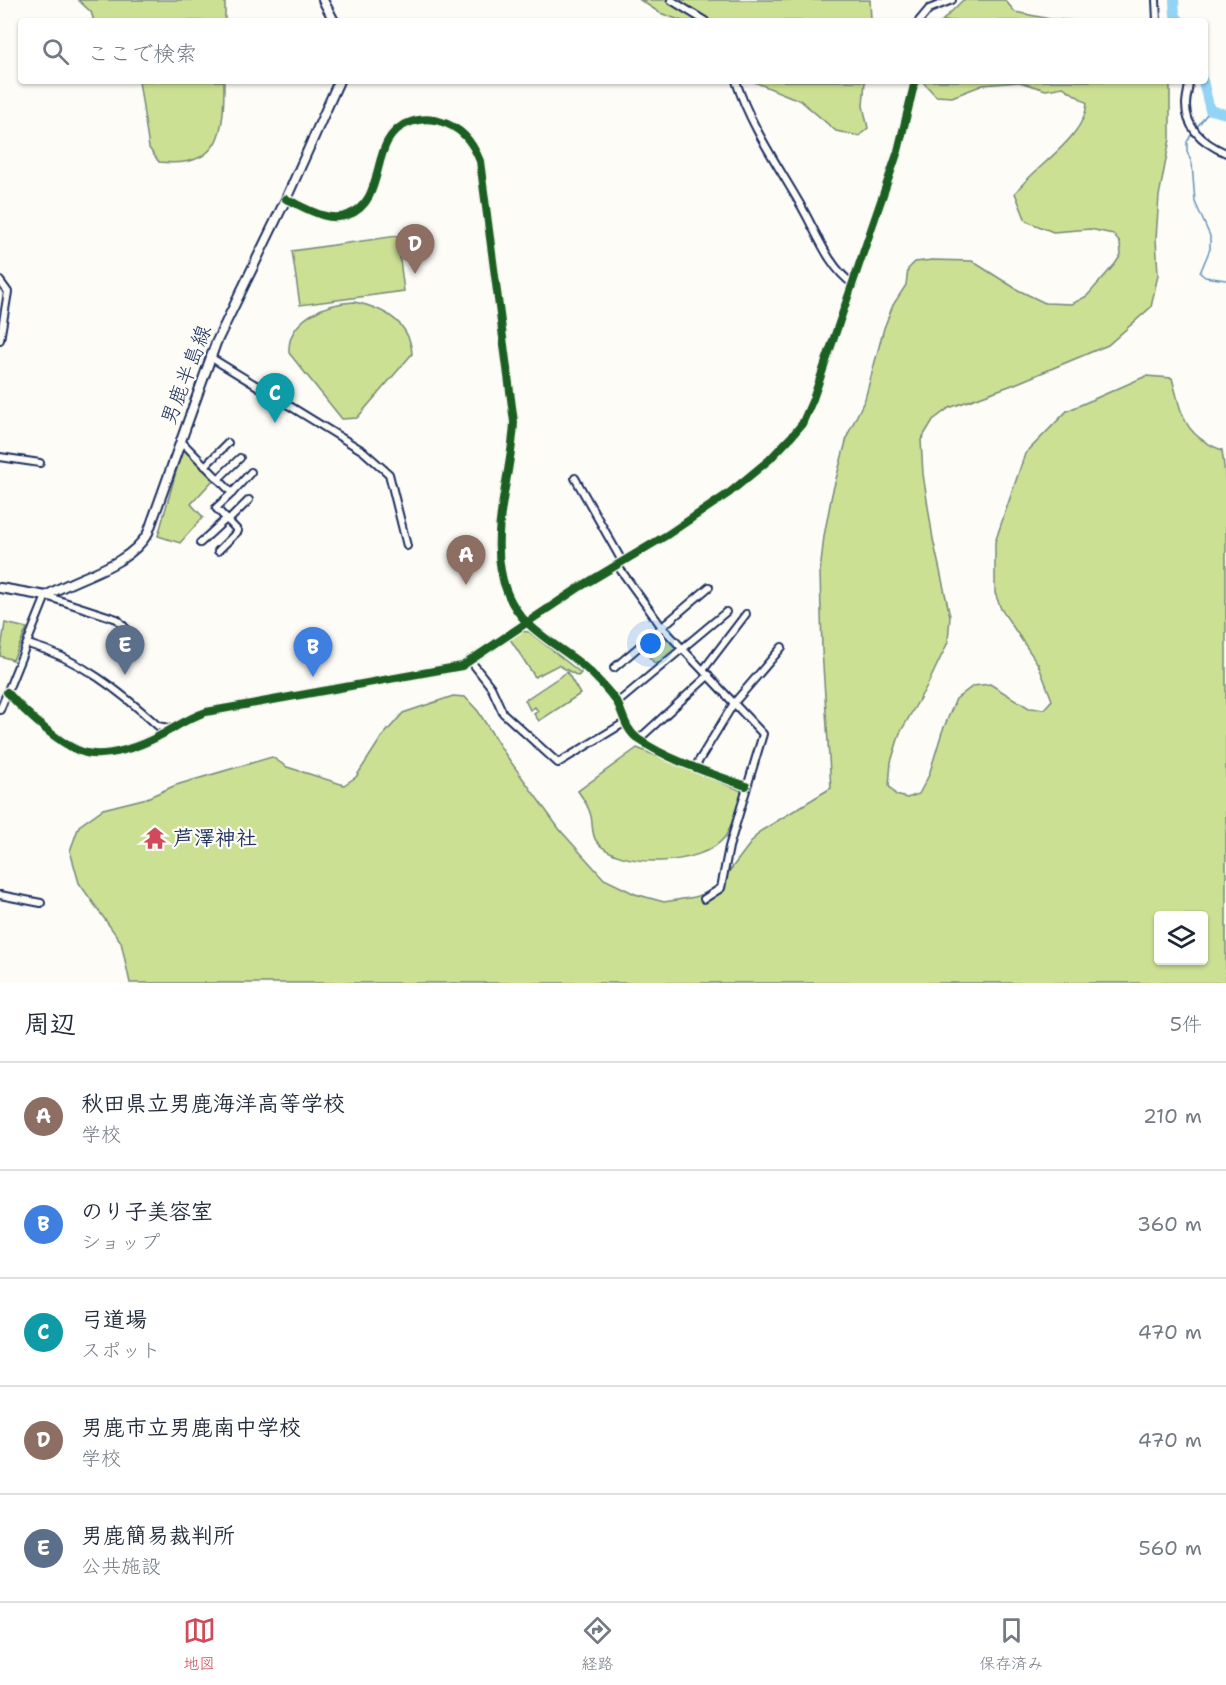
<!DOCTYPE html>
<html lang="ja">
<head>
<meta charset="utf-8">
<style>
	:root { --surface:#fff; --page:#f6f6f7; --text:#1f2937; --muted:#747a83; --line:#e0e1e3; --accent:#d1495b }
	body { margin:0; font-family:"Shantell Sans","Klee One",sans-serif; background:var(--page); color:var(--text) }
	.controls { position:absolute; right:18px; bottom:18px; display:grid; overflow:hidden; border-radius:6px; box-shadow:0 2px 4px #0004 }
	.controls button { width:54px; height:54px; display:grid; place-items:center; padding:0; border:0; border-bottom:2px solid var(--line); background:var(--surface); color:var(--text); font:30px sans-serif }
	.you { position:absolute; left:651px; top:644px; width:21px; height:21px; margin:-15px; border:4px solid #fff; border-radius:50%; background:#1a73e8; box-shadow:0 0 0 9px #1a73e833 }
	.badge { display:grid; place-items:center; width:39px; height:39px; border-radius:50%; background:var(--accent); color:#fff; font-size:20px; font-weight:700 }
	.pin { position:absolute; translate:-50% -50px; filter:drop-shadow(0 2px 3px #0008) }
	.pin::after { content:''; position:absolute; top:32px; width:21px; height:18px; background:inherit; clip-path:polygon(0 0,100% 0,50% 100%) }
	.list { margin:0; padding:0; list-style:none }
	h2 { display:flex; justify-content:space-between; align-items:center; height:78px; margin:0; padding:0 24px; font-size:26px }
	h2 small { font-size:20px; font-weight:400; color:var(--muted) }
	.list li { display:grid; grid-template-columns:39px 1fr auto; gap:18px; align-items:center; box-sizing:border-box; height:108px; padding:0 24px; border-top:2px solid var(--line) }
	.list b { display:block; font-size:22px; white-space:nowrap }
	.list p { margin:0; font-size:20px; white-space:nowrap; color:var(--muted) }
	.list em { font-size:20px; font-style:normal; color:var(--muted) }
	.icon { flex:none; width:33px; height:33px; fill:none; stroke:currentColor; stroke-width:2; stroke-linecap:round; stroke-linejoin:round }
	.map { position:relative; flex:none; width:1226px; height:983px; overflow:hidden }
	.search { position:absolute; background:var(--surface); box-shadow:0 2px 4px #0004; left:18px; right:18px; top:18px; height:66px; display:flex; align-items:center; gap:15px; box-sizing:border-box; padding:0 21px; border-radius:6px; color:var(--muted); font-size:22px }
	.sheet { height:618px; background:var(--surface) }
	nav { display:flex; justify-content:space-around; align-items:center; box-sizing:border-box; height:84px; border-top:2px solid var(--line); background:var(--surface); font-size:16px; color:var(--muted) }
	nav a { display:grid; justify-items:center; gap:3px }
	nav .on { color:var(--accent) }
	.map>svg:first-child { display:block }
	.green { fill:#cce094; stroke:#748879; stroke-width:1.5; fill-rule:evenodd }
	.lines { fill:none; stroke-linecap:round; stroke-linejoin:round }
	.stream { stroke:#6391b9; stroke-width:1.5 }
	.river { stroke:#93d3f5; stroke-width:10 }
	.minor-casing { stroke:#1b2f5e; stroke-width:10 }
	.major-casing { stroke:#1b2f5e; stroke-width:12 }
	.minor { stroke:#fdfcf7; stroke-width:6 }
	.major { stroke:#fdfcf7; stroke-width:8 }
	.cycleway-casing { stroke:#fdfcf7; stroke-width:11 }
	.cycleway { stroke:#1b5e20; stroke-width:8 }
	.labels { text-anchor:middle; stroke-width:4.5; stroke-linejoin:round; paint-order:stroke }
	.street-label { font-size:21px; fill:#1b2f5e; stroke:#fdfcf7 }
	.poi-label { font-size:21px; font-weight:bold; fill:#1b2f5e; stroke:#fdfcf7; text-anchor:start }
</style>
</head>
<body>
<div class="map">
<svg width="1226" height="983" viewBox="0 0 1226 983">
	<rect width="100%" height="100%" fill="#fdfcf7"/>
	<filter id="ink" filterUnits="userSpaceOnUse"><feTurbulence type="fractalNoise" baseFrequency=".0167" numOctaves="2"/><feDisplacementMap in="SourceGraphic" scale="12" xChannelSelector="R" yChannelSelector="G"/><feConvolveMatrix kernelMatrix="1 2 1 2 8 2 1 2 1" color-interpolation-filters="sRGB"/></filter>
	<g filter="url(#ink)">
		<g class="green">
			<polygon points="78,0 225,0 225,21 94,21 91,12"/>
			<polygon points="640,0 870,0 871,21 682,21 660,13"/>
			<polygon points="963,0 1005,0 1015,12 1050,19 1077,21 942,21"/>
			<path d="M139,81H224C224,131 222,169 159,162L149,148Z"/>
			<polygon points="752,81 865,81 863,106 868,128 859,136 836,131 801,101"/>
			<path d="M922,81H1168L1170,85V139L1159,196L1156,238L1158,275L1151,307L1108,345L1015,384L949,408L933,420L921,440L923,474L933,539L950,616L948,642L928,684L900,733L891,762L889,786L896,795L907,798L919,794L929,775L942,732L956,699L973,686L990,684L1029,708L1044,709L1052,700L1038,664L1001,609L995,593V542L1025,454L1067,411L1146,376L1172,378C1182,415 1183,435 1222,450L1226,483V983H130L121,942L79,883L70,851L79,826L103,809L147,798L176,785L272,757L287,767L344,785L356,777L381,738L403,713L453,696L465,697L478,711L503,751L560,830L604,879L635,894L664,902L695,897L715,890L759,832L831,788L822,650L820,573L824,536L832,494L848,434L865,399L884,328L893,305L906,285L908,269L915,262L932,260L972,261L1018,290L1045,303L1072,304L1087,296L1115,264L1121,255L1120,243L1113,234L1090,229L1053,232L1026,221L1015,193C1035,166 1085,138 1087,103L1063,87L1046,90L1019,82L983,85L952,97L936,96ZM1158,915H1204V960H1158Z"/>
			<polygon points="397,236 404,291 300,305 292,251"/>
			<path d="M354,302C383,308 410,321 412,354L357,418L342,419L289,353C287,319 326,303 354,302Z"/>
			<polygon points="183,447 213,480 191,504 203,517 180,543 158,536"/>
			<polygon points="5,623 27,628 13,660 0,656"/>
			<polygon points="662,629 680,649 658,667 641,648"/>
			<polygon points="518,631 529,632 581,673 578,676 558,665 535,677 510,639"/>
			<polygon points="567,672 580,694 539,721 534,714 538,711 535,707 530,710 525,700"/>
			<path d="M637,748L742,791C737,805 733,827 724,838C702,866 619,870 597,842C591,835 593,824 591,816C589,807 583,798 578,791Z"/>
		</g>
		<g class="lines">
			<g class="stream">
				<polyline points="1197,127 1210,110"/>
				<polyline points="1192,133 1187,142 1187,151 1192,164 1195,202 1210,236 1210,249 1200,273 1205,277 1226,280"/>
			</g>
			<g class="river">
				<polyline points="1174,0 1175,15 1180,21"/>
				<polyline points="1203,81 1210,110 1226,114"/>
			</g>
			<g class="minor-casing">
				<g id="minor">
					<polyline points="671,0 705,21"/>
					<polyline points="1156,0 1157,21"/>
					<polyline points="919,21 929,9 952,0"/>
					<path d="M736,81C750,125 777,164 800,204C815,229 828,267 853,284"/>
					<path d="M1189,81C1189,89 1186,97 1186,105C1186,129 1205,144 1226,153"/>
					<path d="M286,199C304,207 327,223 348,215C389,200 367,139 408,123C418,119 429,118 439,121C461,127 472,141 480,161L514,422C512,472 492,523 501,571C512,635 565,641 601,683C606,689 614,697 618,704C624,717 626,730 638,739C670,761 710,773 746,786"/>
					<polyline points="0,281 8,292 0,340"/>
					<polyline points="210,357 363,451 389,474 407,546"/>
					<polyline points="180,440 232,493 216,508 238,531 218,551"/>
					<polyline points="0,457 40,463"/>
					<polyline points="205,466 228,443"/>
					<polyline points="575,478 622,561"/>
					<polyline points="218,479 240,458"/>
					<polyline points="232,493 251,472"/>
					<polyline points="228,521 249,500"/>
					<polyline points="200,543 226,519"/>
					<polyline points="617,565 661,626 763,734 729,847 721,888 704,899"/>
					<path d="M28,644C78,658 120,691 158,726L168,728"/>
					<polyline points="470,660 491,687 503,713 558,763 624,723"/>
					<polyline points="614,668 709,587"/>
					<polyline points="704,669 746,614"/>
					<path d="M7,692C24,711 61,747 86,753C109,758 141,746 161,735C176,727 188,718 206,712L462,666L580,587L667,535L729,493L769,460L792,436L802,424L813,399L898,151L915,81"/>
					<polyline points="617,703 726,612"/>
					<polyline points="0,710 46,596 117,619 133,636"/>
					<polyline points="639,739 709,675"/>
					<polyline points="695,767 734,703 782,647"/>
					<polyline points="0,895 41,903"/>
				</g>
			</g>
			<g class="major-casing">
				<g id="major">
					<polyline points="323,0 334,21"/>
					<path d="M0,588L46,596C79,575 127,568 148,533L216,343L286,199L339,81"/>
				</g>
			</g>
			<use href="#minor" class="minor"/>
			<use href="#major" class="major"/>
			<g class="cycleway-casing">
				<g id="cycleway">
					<path d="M286,199C304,207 327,223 348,215C389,200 367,139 408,123C418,119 429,118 439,121C461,127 472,141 480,161L514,422C512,472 492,523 501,571C512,635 565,641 601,683C606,689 614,697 618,704C624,717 626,730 638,739C670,761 710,773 746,786"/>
					<path d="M7,692C24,711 61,747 86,753C109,758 141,746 161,735C176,727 188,718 206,712L462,666L580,587L667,535L729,493L769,460L792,436L802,424L813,399L898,151L915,81"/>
				</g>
			</g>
			<use href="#cycleway" class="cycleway"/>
		</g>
	</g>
	<defs>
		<g id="temple-bare" transform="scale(1.8)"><path d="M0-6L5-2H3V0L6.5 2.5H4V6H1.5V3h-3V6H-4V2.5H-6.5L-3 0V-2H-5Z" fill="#d1495b" stroke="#fdfcf7" stroke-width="2.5" paint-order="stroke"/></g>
	</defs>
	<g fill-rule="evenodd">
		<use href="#temple-bare" x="155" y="838"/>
	</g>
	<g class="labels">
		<g class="street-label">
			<text transform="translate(186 375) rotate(-69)" y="7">男鹿半島線</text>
		</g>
		<g class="poi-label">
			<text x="173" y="845">芦澤神社</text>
		</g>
	</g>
</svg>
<div class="controls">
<button><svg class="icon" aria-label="layers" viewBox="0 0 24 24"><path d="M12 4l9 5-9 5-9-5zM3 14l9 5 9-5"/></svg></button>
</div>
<div class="you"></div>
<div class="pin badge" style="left:466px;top:585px;background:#8d6e63">A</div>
<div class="pin badge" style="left:313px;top:677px;background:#3f7fe0">B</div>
<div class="pin badge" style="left:275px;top:423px;background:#0f9aa8">C</div>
<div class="pin badge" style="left:415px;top:274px;background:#8d6e63">D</div>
<div class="pin badge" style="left:125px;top:675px;background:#5c6f8a">E</div>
<div class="search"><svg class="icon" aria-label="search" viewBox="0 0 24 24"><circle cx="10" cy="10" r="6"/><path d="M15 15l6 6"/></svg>ここで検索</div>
</div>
<section class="sheet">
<h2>周辺<small>5件</small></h2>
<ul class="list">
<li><span class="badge" style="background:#8d6e63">A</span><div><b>秋田県立男鹿海洋高等学校</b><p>学校</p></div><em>210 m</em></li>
<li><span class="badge" style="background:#3f7fe0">B</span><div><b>のり子美容室</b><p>ショップ</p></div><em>360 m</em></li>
<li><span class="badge" style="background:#0f9aa8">C</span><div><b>弓道場</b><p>スポット</p></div><em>470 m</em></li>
<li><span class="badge" style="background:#8d6e63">D</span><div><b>男鹿市立男鹿南中学校</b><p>学校</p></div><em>470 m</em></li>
<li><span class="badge" style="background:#5c6f8a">E</span><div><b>男鹿簡易裁判所</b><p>公共施設</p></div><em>560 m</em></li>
</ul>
</section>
<nav>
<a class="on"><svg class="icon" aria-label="map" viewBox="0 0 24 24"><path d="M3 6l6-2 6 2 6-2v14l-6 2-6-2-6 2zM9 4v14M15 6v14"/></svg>地図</a>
<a><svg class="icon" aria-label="directions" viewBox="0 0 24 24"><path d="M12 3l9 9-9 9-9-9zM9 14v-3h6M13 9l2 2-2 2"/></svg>経路</a>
<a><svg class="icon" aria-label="saved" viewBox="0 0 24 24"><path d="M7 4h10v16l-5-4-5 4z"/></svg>保存済み</a>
</nav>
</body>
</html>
